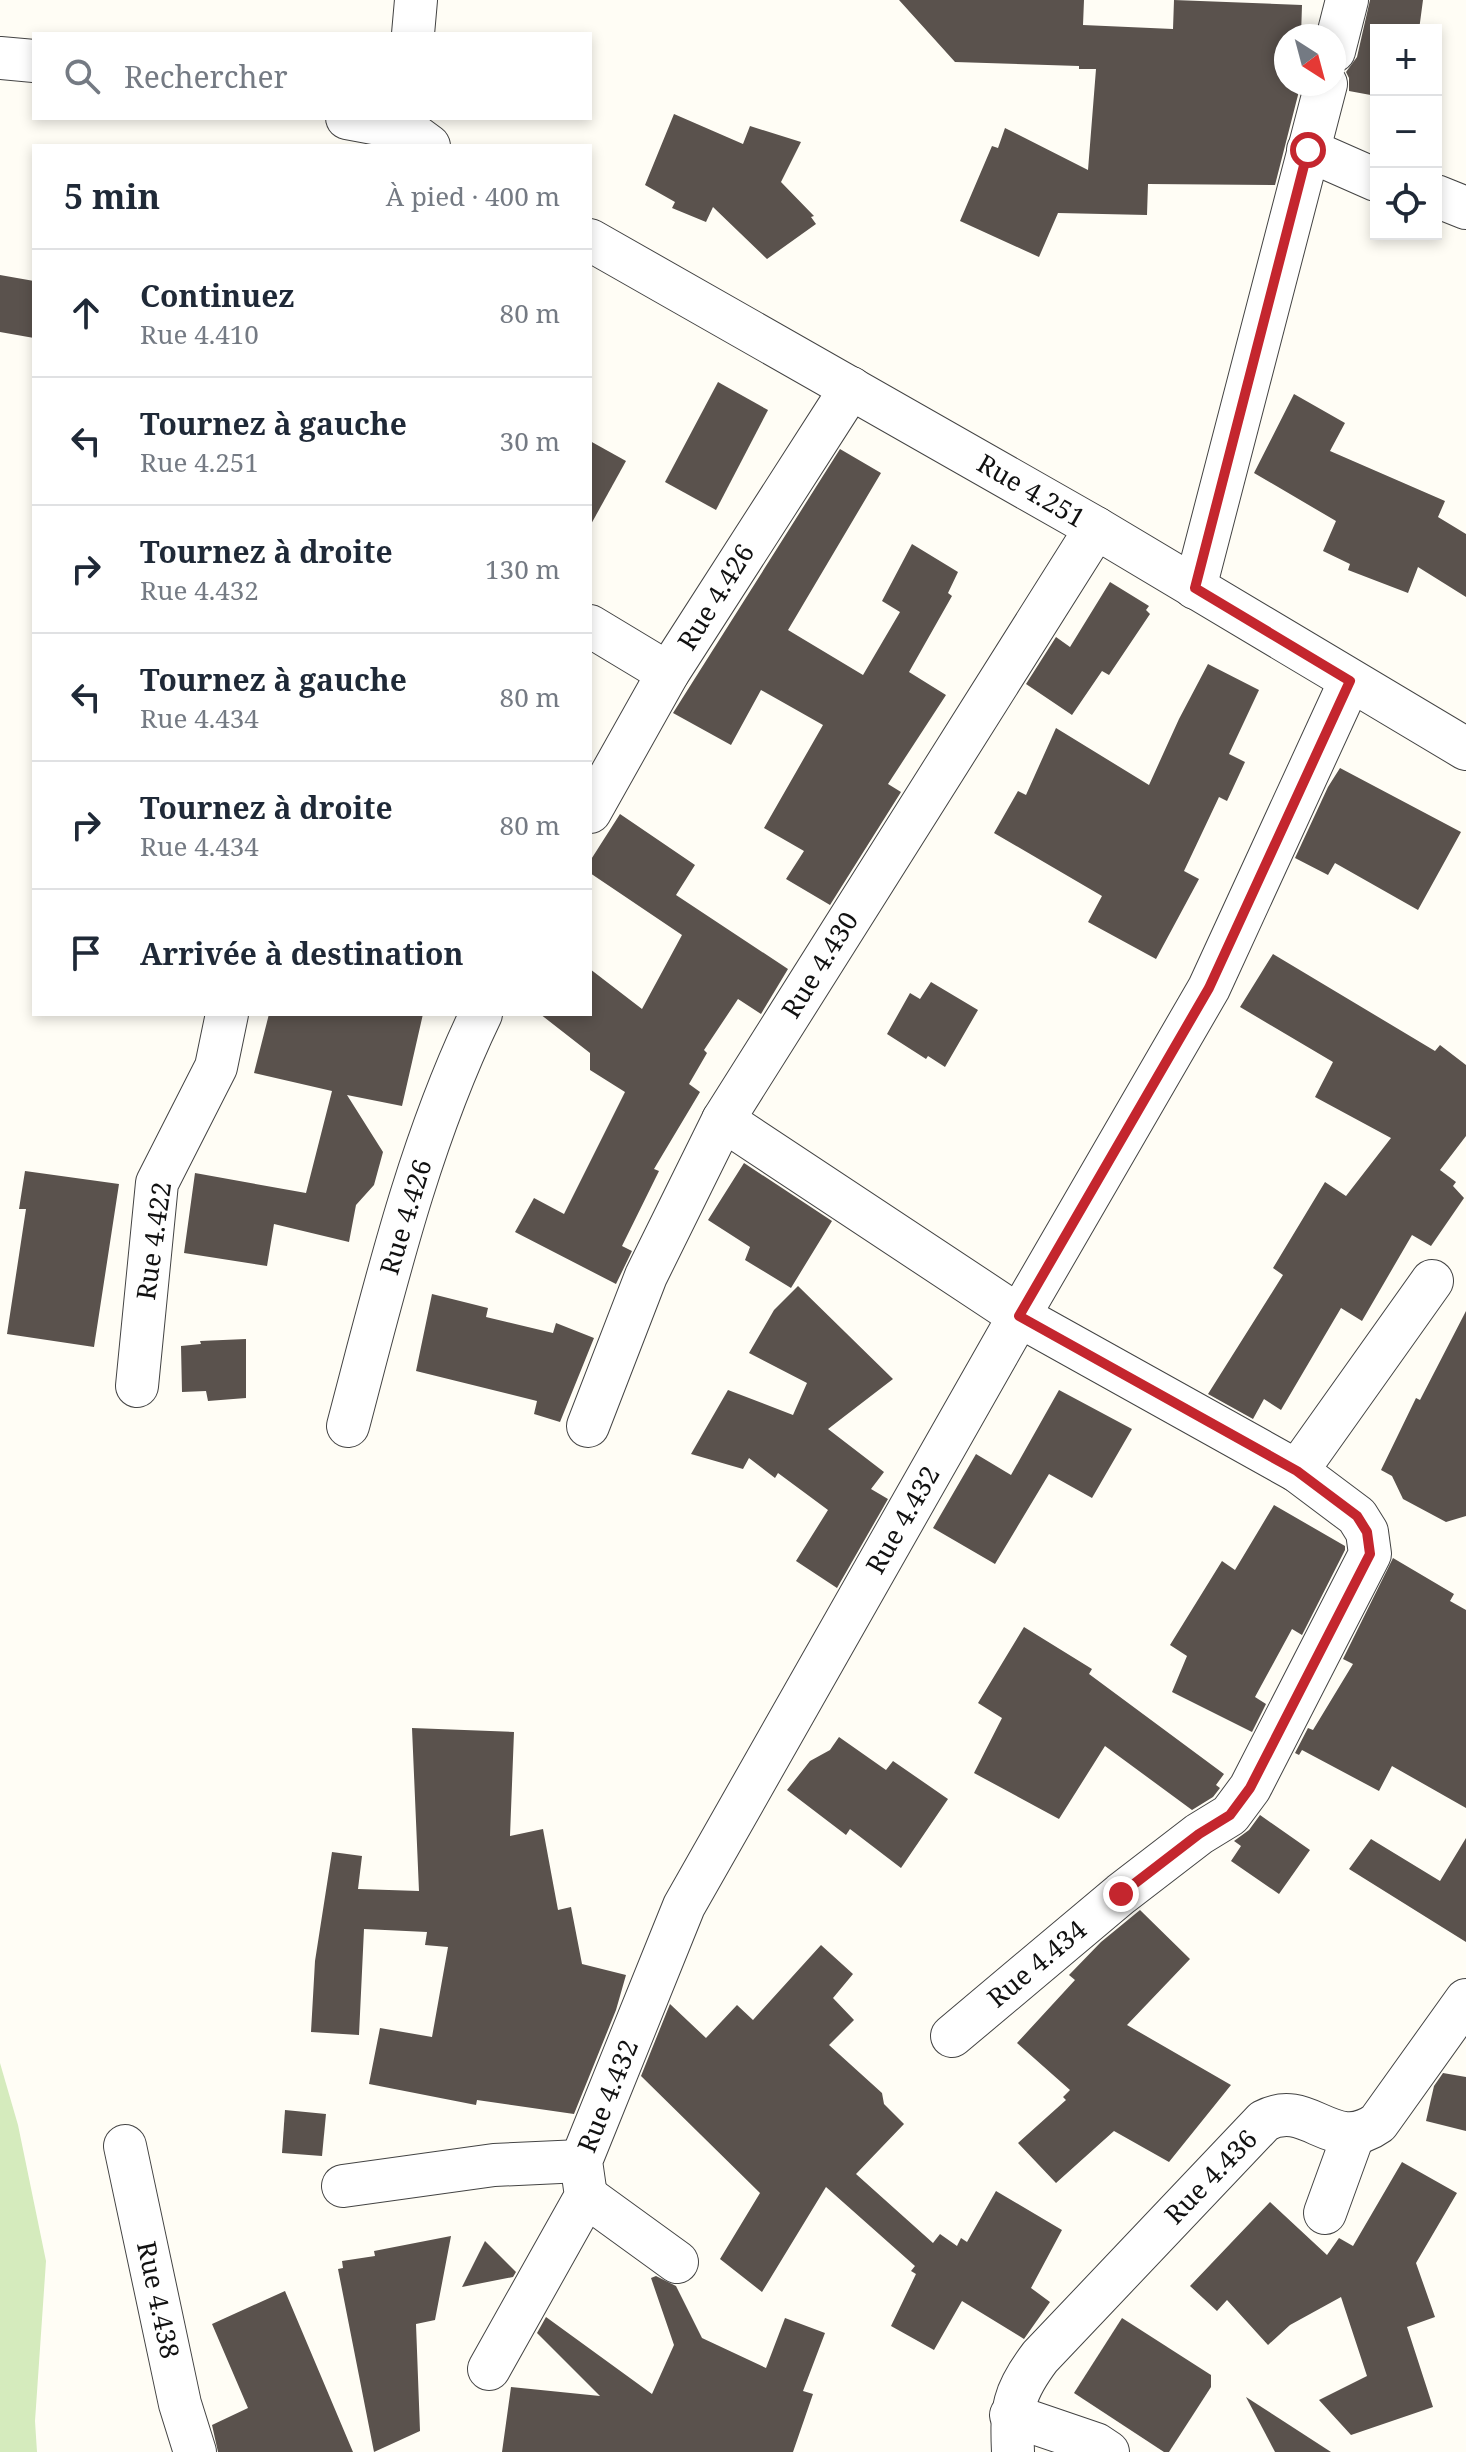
<!DOCTYPE html>
<html lang="fr">
<head>
<meta charset="utf-8">
<style>
	:root { --surface:#fff; --page:#f6f6f7; --text:#1f2937; --muted:#747a83; --line:#e0e1e3 }
	body { margin:0; font-family:"Noto Serif",serif; background:var(--page); color:var(--text) }
	.controls { position:absolute; right:24px; top:24px; display:grid; overflow:hidden; border-radius:0px; box-shadow:0 4px 12px #0003 }
	.controls button { width:72px; height:72px; display:grid; place-items:center; padding:0; border:0; border-bottom:2px solid var(--line); background:var(--surface); color:var(--text); font:40px sans-serif }
	.compass { position:absolute; left:1274px; top:24px; width:72px; height:72px; border-radius:50%; background:var(--surface); box-shadow:0 4px 12px #0003; rotate:144deg }
	.stop { position:absolute; width:24px; height:24px; margin:-18px; border:6px solid #c4262e; border-radius:50%; background:#fff }
	.stop.end { background:#c4262e; border-color:#fff; box-shadow:0 2px 8px #0008 }
	.list { margin:0; padding:0; list-style:none }
	h2 { display:flex; justify-content:space-between; align-items:center; height:104px; margin:0; padding:0 32px; font-size:34px }
	h2 small { font-size:26px; font-weight:400; color:var(--muted) }
	.list li { display:grid; grid-template-columns:52px 1fr auto; gap:24px; align-items:center; box-sizing:border-box; height:128px; padding:0 32px; border-top:2px solid var(--line) }
	.list b { display:block; font-size:30px; white-space:nowrap }
	.list p { margin:0; font-size:26px; white-space:nowrap; color:var(--muted) }
	.list em { font-size:26px; font-style:normal; color:var(--muted) }
	.icon { flex:none; width:44px; height:44px; fill:none; stroke:currentColor; stroke-width:2; stroke-linecap:round; stroke-linejoin:round }
	.map { position:relative; flex:none; width:1466px; height:2452px; overflow:hidden }
	.search { position:absolute; background:var(--surface); box-shadow:0 4px 12px #0003; left:32px; top:32px; width:560px; height:88px; display:flex; align-items:center; gap:20px; box-sizing:border-box; padding:0 28px; border-radius:0px; color:var(--muted); font-size:30px }
	.panel { position:absolute; background:var(--surface); box-shadow:0 4px 12px #0003; left:32px; top:144px; width:560px; height:872px; border-radius:0px }
	.map>svg:first-child { display:block }
	.green { fill:#d5ebbd }
	.building { fill:#5a524d }
	.lines { fill:none; stroke-linecap:round; stroke-linejoin:round }
	.street-casing { stroke:#444; stroke-width:44 }
	.street { stroke:#fff; stroke-width:42 }
	.route { stroke:#c4262e; stroke-width:10 }
	.labels { text-anchor:middle; stroke-width:8; stroke-linejoin:round; paint-order:stroke }
	.street-label { font-size:26px; fill:#111; stroke:#fff }
</style>
</head>
<body>
<div class="map">
<svg width="1466" height="2452" viewBox="0 0 1466 2452">
	<rect width="100%" height="100%" fill="#fffdf5"/>
	<polygon class="green" points="0,2063 18,2125 46,2261 35,2421 37,2452 0,2452"/>
	<g class="building">
		<polygon points="899,0 1084,0 1083,25 1173,29 1174,0 1302,5 1301,36 1286,36 1286,84 1299,84 1298,95 1275,185 1148,184 1147,215 1058,213 1039,257 960,221 992,146 998,148 1005,128 1088,170 1096,69 1079,69 1079,66 955,62"/>
		<polygon points="1370,0 1423,0 1419,30 1376,30 1376,96 1349,91 1349,78 1346,72 1357,57"/>
		<polygon points="674,114 743,144 750,126 801,142 781,182 814,216 811,217 816,224 767,259 713,207 706,222 672,208 675,202 645,185"/>
		<polygon points="0,275 34,281 34,338 0,332"/>
		<polygon points="718,382 768,410 716,510 665,482"/>
		<polygon points="1294,394 1345,423 1330,451 1445,501 1438,517 1466,534 1466,597 1418,567 1408,593 1348,570 1350,564 1323,551 1336,521 1254,473"/>
		<polygon points="590,441 626,461 590,526"/>
		<polygon points="840,449 881,473 788,630 863,675 900,612 882,601 912,544 958,572 948,593 952,596 909,672 946,695 888,784 901,792 830,905 786,879 804,851 764,828 823,725 761,690 731,745 673,713"/>
		<polygon points="1110,582 1149,606 1146,610 1150,614 1109,675 1102,671 1072,715 1026,684 1056,637 1070,647"/>
		<polygon points="1208,664 1259,690 1229,754 1245,762 1227,801 1219,797 1184,871 1199,879 1156,959 1088,922 1102,896 994,833 1018,791 1026,795 1056,728 1149,785 1179,719"/>
		<polygon points="1340,768 1461,832 1418,910 1335,863 1328,875 1295,858 1328,787"/>
		<polygon points="620,814 695,865 676,895 788,969 761,1014 738,999 704,1050 707,1053 689,1084 700,1092 654,1169 659,1171 622,1246 632,1251 616,1284 515,1232 534,1198 564,1214 625,1092 590,1070 590,1053 540,1014 590,1014 590,969 642,1009 682,935 590,873 590,861"/>
		<polygon points="1273,954 1435,1051 1440,1045 1466,1065 1466,1136 1440,1170 1456,1182 1453,1186 1464,1198 1431,1246 1412,1235 1362,1321 1341,1308 1281,1410 1264,1399 1253,1419 1208,1394 1283,1275 1273,1268 1325,1182 1346,1196 1391,1138 1315,1097 1333,1062 1240,1007"/>
		<polygon points="931,982 978,1010 945,1067 928,1056 926,1059 887,1034 910,993 920,999"/>
		<polygon points="269,1014 423,1014 402,1106 347,1095 383,1152 374,1185 356,1205 349,1242 274,1224 267,1266 184,1253 195,1173 306,1193 332,1091 254,1073"/>
		<polygon points="744,1163 832,1221 791,1288 745,1260 750,1247 708,1220"/>
		<polygon points="25,1171 119,1184 94,1347 7,1334 26,1209 19,1209"/>
		<polygon points="798,1286 893,1379 828,1429 884,1472 871,1489 888,1499 837,1588 796,1561 828,1510 778,1473 775,1478 749,1458 743,1469 691,1454 728,1390 793,1415 807,1383 749,1353 774,1310"/>
		<polygon points="432,1294 488,1308 486,1317 553,1333 556,1323 594,1338 560,1422 534,1414 537,1401 416,1371"/>
		<polygon points="1466,1311 1466,1516 1446,1522 1403,1499 1392,1476 1381,1470 1416,1398 1420,1400"/>
		<polygon points="246,1339 246,1398 208,1401 206,1391 182,1392 181,1346 201,1344 200,1341"/>
		<polygon points="1059,1390 1132,1429 1092,1498 1049,1474 995,1564 933,1528 976,1454 1011,1475"/>
		<polygon points="1274,1505 1345,1546 1345,1550 1302,1635 1292,1629 1255,1697 1266,1704 1252,1732 1172,1692 1187,1656 1170,1645 1222,1561 1235,1570"/>
		<polygon points="1393,1558 1454,1594 1450,1601 1466,1610 1466,1808 1392,1766 1379,1791 1302,1750 1299,1755 1295,1753 1308,1728 1313,1730 1353,1664 1343,1659"/>
		<polygon points="1024,1627 1092,1669 1089,1674 1224,1774 1216,1785 1220,1788 1213,1797 1192,1810 1105,1746 1059,1819 974,1773 1002,1718 978,1703"/>
		<polygon points="412,1728 514,1732 510,1836 543,1829 558,1910 571,1907 582,1964 626,1975 616,2010 574,2114 477,2100 476,2105 369,2084 380,2028 432,2037 448,1947 425,1945 427,1932 364,1929 359,2035 311,2032 315,1961 332,1852 362,1856 358,1889 419,1891"/>
		<polygon points="839,1737 886,1770 893,1761 948,1799 901,1868 850,1829 846,1835 787,1790 810,1761 830,1750"/>
		<polygon points="1260,1815 1310,1850 1279,1894 1231,1861 1241,1846 1234,1841 1249,1830"/>
		<polygon points="1466,1838 1466,1942 1349,1869 1371,1839 1440,1881"/>
		<polygon points="1140,1910 1190,1959 1127,2025 1231,2085 1169,2162 1114,2131 1056,2183 1018,2143 1066,2100 1063,2097 1070,2090 1017,2043 1075,1980 1069,1975 1101,1942"/>
		<polygon points="821,1945 853,1974 833,1998 854,2020 829,2045 882,2093 884,2104 904,2124 856,2174 933,2243 940,2234 957,2246 961,2238 967,2242 996,2191 1062,2230 1031,2288 1050,2302 1024,2339 962,2301 934,2350 891,2326 916,2274 911,2271 915,2266 826,2187 762,2292 720,2259 760,2193 641,2076 670,2004 706,2038 737,2005 753,2020"/>
		<polygon points="1443,2073 1466,2077 1466,2131 1426,2121 1434,2086"/>
		<polygon points="285,2110 326,2114 322,2156 282,2153"/>
		<polygon points="1402,2162 1457,2193 1416,2263 1435,2317 1407,2327 1433,2407 1351,2435 1319,2400 1367,2376 1341,2297 1290,2325 1268,2345 1227,2300 1217,2311 1190,2286 1270,2202 1327,2255 1339,2238 1353,2246"/>
		<polygon points="451,2236 435,2320 416,2324 420,2431 374,2452 338,2269 343,2268 342,2261 375,2256 374,2251"/>
		<polygon points="485,2241 516,2272 513,2277 462,2287"/>
		<polygon points="656,2276 676,2286 702,2338 766,2368 785,2318 825,2333 803,2391 813,2394 793,2452 502,2452 511,2387 600,2396 537,2333 546,2317 652,2394 674,2345 651,2278"/>
		<polygon points="285,2291 353,2452 218,2452 212,2425 248,2408 212,2324"/>
		<polygon points="1122,2318 1211,2375 1211,2387 1169,2452 1164,2452 1074,2393"/>
		<polygon points="1246,2397 1331,2452 1275,2452"/>
	</g>
	<g class="lines">
		<g class="street-casing">
			<g id="street">
				<polyline points="413,34 416,0"/>
				<polyline points="1334,51 1347,0"/>
				<polyline points="0,58 34,61"/>
				<polyline points="347,118 406,129 429,146"/>
				<polyline points="1308,150 1376,180"/>
				<polyline points="1436,196 1466,208"/>
				<polyline points="590,240 1096,528 1466,749"/>
				<polyline points="1195,588 1326,84"/>
				<polyline points="590,626 668,673"/>
				<polyline points="590,812 668,673 851,388"/>
				<polyline points="723,1120 1019,1316 1297,1471 1357,1516 1367,1532 1370,1554 1250,1788 1230,1815 1199,1834 1121,1894 952,2036"/>
				<polyline points="137,1386 157,1183 216,1067 227,1014"/>
				<path d="M348,1426C385,1286 418,1145 481,1014"/>
				<polyline points="588,1426 646,1276 723,1120 1096,528"/>
				<polyline points="1297,1471 1432,1281"/>
				<polyline points="125,2146 180,2404 195,2452"/>
				<polyline points="343,2186 494,2165 581,2161"/>
				<polyline points="586,2196 677,2262"/>
				<polyline points="1325,2213 1353,2136"/>
				<polyline points="489,2369 586,2196 581,2161 684,1906 1019,1316 1209,988 1350,681"/>
				<polyline points="1011,2415 1096,2444 1108,2452"/>
				<path d="M1013,2452C1011,2408 1013,2393 1040,2357L1264,2121C1309,2097 1332,2156 1378,2123L1466,2000"/>
			</g>
		</g>
		<use href="#street" class="street"/>
	</g>
	<g class="lines">
		<polyline class="route" points="1121,1894 1199,1834 1230,1815 1250,1788 1370,1554 1367,1532 1357,1516 1297,1471 1019,1316 1209,988 1350,681 1195,588 1308,150"/>
	</g>
	<g class="labels">
		<g class="street-label">
			<text transform="translate(1031 491) rotate(30)" y="9">Rue 4.251</text>
			<text transform="translate(716 597) rotate(-58)" y="9">Rue 4.426</text>
			<text transform="translate(820 965) rotate(-58)" y="9">Rue 4.430</text>
			<text transform="translate(406 1217) rotate(-73)" y="9">Rue 4.426</text>
			<text transform="translate(154 1241) rotate(-82)" y="9">Rue 4.422</text>
			<text transform="translate(903 1520) rotate(-60)" y="9">Rue 4.432</text>
			<text transform="translate(1037 1964) rotate(-40)" y="9">Rue 4.434</text>
			<text transform="translate(608 2096) rotate(-68)" y="9">Rue 4.432</text>
			<text transform="translate(1211 2177) rotate(-46)" y="9">Rue 4.436</text>
			<text transform="translate(158 2300) rotate(78)" y="9">Rue 4.438</text>
		</g>
	</g>
</svg>
<div class="controls">
<button>+</button>
<button>−</button>
<button><svg class="icon" aria-label="locate" viewBox="0 0 24 24"><circle cx="12" cy="12" r="6"/><path d="M12 2v4M12 18v4M2 12h4M18 12h4"/></svg></button>
</div>
<svg class="compass" viewBox="-18 -18 36 36"><path d="M0-13l5 13h-10z" fill="#e53935"/><path d="M0 13l5-13h-10z" fill="#747a83"/></svg>
<div class="stop" style="left:1308px;top:150px"></div>
<div class="stop end" style="left:1121px;top:1894px"></div>
<div class="search"><svg class="icon" aria-label="search" viewBox="0 0 24 24"><circle cx="10" cy="10" r="6"/><path d="M15 15l6 6"/></svg>Rechercher</div>
<section class="panel">
<h2>5 min<small>À pied · 400 m</small></h2>
<ul class="list">
<li><svg class="icon" aria-label="ahead" viewBox="0 0 24 24"><path d="M12 20V5M6 11l6-6 6 6"/></svg><div><b>Continuez</b><p>Rue 4.410</p></div><em>80 m</em></li>
<li><svg class="icon" aria-label="left" viewBox="0 0 24 24"><path d="M17 20v-9H6M10 6l-5 5 5 5"/></svg><div><b>Tournez à gauche</b><p>Rue 4.251</p></div><em>30 m</em></li>
<li><svg class="icon" aria-label="right" viewBox="0 0 24 24"><path d="M7 20v-9h11M14 6l5 5-5 5"/></svg><div><b>Tournez à droite</b><p>Rue 4.432</p></div><em>130 m</em></li>
<li><svg class="icon" aria-label="left" viewBox="0 0 24 24"><path d="M17 20v-9H6M10 6l-5 5 5 5"/></svg><div><b>Tournez à gauche</b><p>Rue 4.434</p></div><em>80 m</em></li>
<li><svg class="icon" aria-label="right" viewBox="0 0 24 24"><path d="M7 20v-9h11M14 6l5 5-5 5"/></svg><div><b>Tournez à droite</b><p>Rue 4.434</p></div><em>80 m</em></li>
<li><svg class="icon" aria-label="arrive" viewBox="0 0 24 24"><path d="M6 21V4h12l-3 4 3 4H6"/></svg><div><b>Arrivée à destination</b></div></li>
</ul>
</section>
</div>
</body>
</html>
